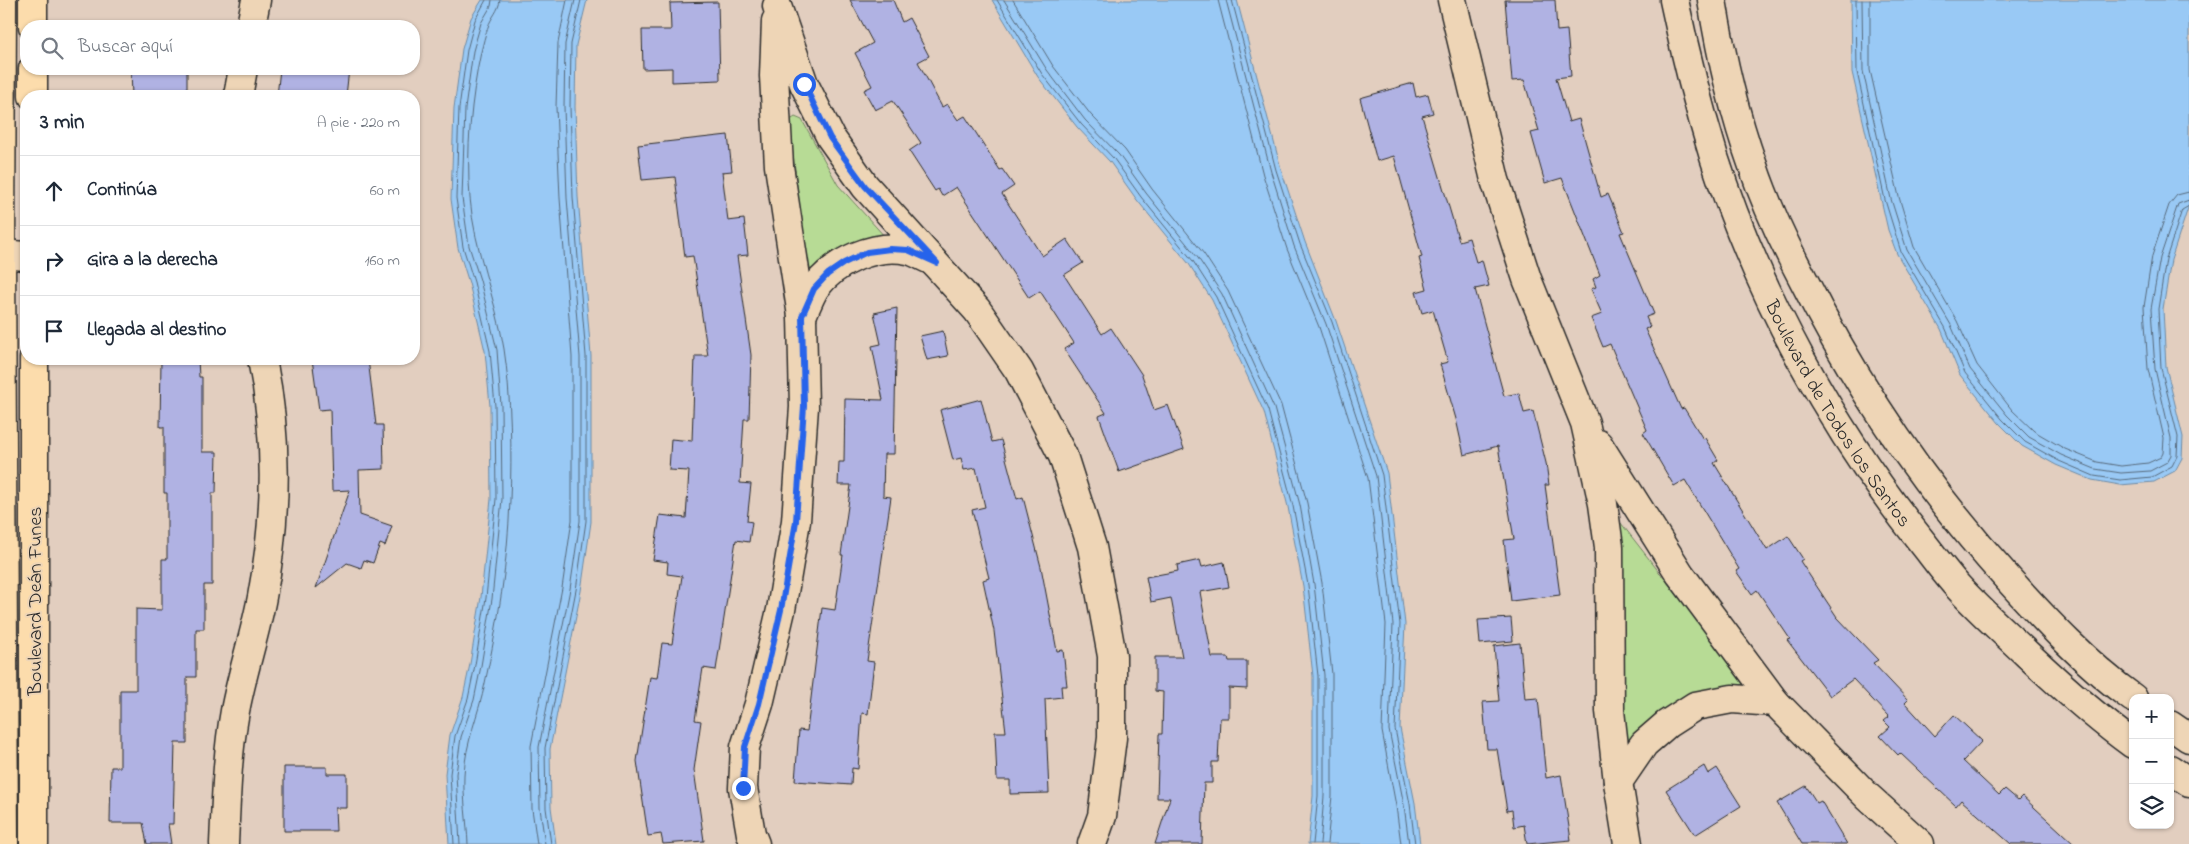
<!DOCTYPE html>
<html lang="es">
<head>
<meta charset="utf-8">
<style>
	:root { --surface:#fff; --page:#f6f6f7; --text:#1f2937; --muted:#747a83; --line:#e0e1e3 }
	body { margin:0; font-family:"Indie Flower",sans-serif; background:var(--page); color:var(--text) }
	.controls { position:absolute; right:15px; bottom:15px; display:grid; overflow:hidden; border-radius:10px; box-shadow:0 1px 4px #0004 }
	.controls button { width:45px; height:45px; display:grid; place-items:center; padding:0; border:0; border-bottom:1px solid var(--line); background:var(--surface); color:var(--text); font:25px sans-serif }
	.stop { position:absolute; width:15px; height:15px; margin:-11px; border:4px solid #2563eb; border-radius:50%; background:#fff }
	.stop.end { background:#2563eb; border-color:#fff; box-shadow:0 1px 5px #0008 }
	.list { margin:0; padding:0; list-style:none }
	h2 { display:flex; justify-content:space-between; align-items:center; height:65px; margin:0; padding:0 20px; font-size:21px }
	h2 small { font-size:16px; font-weight:400; color:var(--muted) }
	.list li { display:grid; grid-template-columns:32px 1fr auto; gap:15px; align-items:center; box-sizing:border-box; height:70px; padding:0 20px; border-top:1px solid var(--line) }
	.list b { display:block; font-size:19px; white-space:nowrap }
	.list em { font-size:16px; font-style:normal; color:var(--muted) }
	.icon { flex:none; width:28px; height:28px; fill:none; stroke:currentColor; stroke-width:2; stroke-linecap:round; stroke-linejoin:round }
	.map { position:relative; flex:none; width:2189px; height:844px; overflow:hidden }
	.search { position:absolute; background:var(--surface); box-shadow:0 1px 4px #0004; left:20px; top:20px; width:400px; height:55px; display:flex; align-items:center; gap:12px; box-sizing:border-box; padding:0 18px; border-radius:20px; color:var(--muted); font-size:19px }
	.panel { position:absolute; background:var(--surface); box-shadow:0 1px 4px #0004; left:20px; top:90px; width:400px; height:275px; border-radius:20px }
	.map>svg:first-child { display:block }
	.green { fill:#b7db95; stroke:#718360 }
	.water { fill:#99c9f5; stroke:#6d8aa4 }
	.lines { fill:none; stroke-linecap:round; stroke-linejoin:round }
	.shore { stroke:#576a7c; stroke-width:1 }
	.building { fill:#b0b2e3; stroke:#2b2b2b }
	.minor-casing { stroke:#2b2b2b; stroke-width:31 }
	.major-casing { stroke:#2b2b2b; stroke-width:31 }
	.minor { stroke:#eed5b6; stroke-width:28 }
	.major { stroke:#fcdcac; stroke-width:28 }
	.route { stroke:#2563eb; stroke-width:6 }
	.labels { text-anchor:middle; stroke-width:4; stroke-linejoin:round; paint-order:stroke }
	.street-label { font-size:20px; fill:#2b2b2b; stroke:#eed5b6 }
</style>
</head>
<body>
<div class="map">
<svg width="2189" height="844" viewBox="0 0 2189 844">
	<rect width="100%" height="100%" fill="#e2cebf"/>
	<filter id="ink" filterUnits="userSpaceOnUse"><feTurbulence type="fractalNoise" baseFrequency=".02" numOctaves="2"/><feDisplacementMap in="SourceGraphic" scale="10" xChannelSelector="R" yChannelSelector="G"/><feConvolveMatrix kernelMatrix="1 2 1 2 8 2 1 2 1" color-interpolation-filters="sRGB"/></filter>
	<g filter="url(#ink)">
		<g class="green">
			<polygon points="795,117 802,120 838,185 886,238 816,277 808,274 789,121"/>
			<polygon points="1617,518 1745,682 1740,693 1632,744 1618,737"/>
		</g>
		<g class="water">
			<polygon points="482,0 587,0 576,45 575,107 578,197 591,356 591,522 581,591 550,749 551,807 556,844 449,844 445,774 450,735 463,697 470,664 481,597 491,499 490,406 485,351 469,283 458,248 451,199 454,108 462,49 471,18"/>
			<polygon points="992,0 1237,0 1281,169 1305,242 1336,321 1387,473 1405,624 1400,728 1415,803 1420,844 1308,844 1313,796 1313,676 1303,586 1288,507 1264,412 1212,300 1189,264 1137,200 1110,162 1077,127 1038,77"/>
			<polygon points="1851,0 2189,0 2189,205 2171,260 2163,309 2166,367 2183,437 2182,458 2175,471 2154,482 2120,485 2092,480 2056,465 2022,446 1999,423 1960,375 1941,329 1897,254 1888,230 1852,72"/>
		</g>
		<g class="lines">
			<g class="shore">
				<polyline points="997,0 1042,74 1081,124 1114,159 1141,197 1193,261 1216,297 1268,410 1293,506 1308,585 1318,676 1318,796 1313,844"/>
				<polyline points="1004,0 1047,70 1085,120 1119,155 1146,193 1198,258 1222,294 1274,408 1300,505 1314,584 1324,675 1324,796 1320,844"/>
				<polyline points="1013,0 1053,66 1091,115 1125,150 1152,189 1204,254 1228,291 1281,405 1307,503 1322,583 1332,674 1332,796 1327,844"/>
				<polyline points="1218,0 1263,175 1287,249 1319,327 1368,478 1386,624 1382,731 1396,806 1401,844"/>
				<polyline points="1226,0 1271,172 1294,246 1326,324 1376,476 1393,624 1389,730 1404,805 1409,844"/>
				<polyline points="1232,0 1276,170 1300,244 1332,322 1382,475 1400,624 1395,729 1410,804 1415,844"/>
				<polyline points="1856,0 1857,72 1885,200 1901,252 1945,327 1965,373 2002,419 2025,442 2059,461 2094,476 2120,480 2152,477 2172,466 2177,456 2178,437 2161,368 2158,309 2166,259 2182,210 2189,206"/>
				<polyline points="1862,0 1863,71 1891,199 1907,250 1951,325 1970,369 2007,415 2029,437 2061,455 2095,469 2121,473 2150,471 2167,462 2171,455 2171,438 2155,369 2151,309 2160,258 2178,204 2189,200"/>
				<polyline points="1870,0 1870,70 1899,197 1914,247 1957,321 1977,365 2012,410 2034,431 2065,449 2097,462 2121,466 2148,463 2161,457 2163,453 2164,438 2148,369 2144,307 2152,256 2169,205 2177,195 2189,192"/>
				<polyline points="454,844 450,774 455,736 468,699 475,665 486,598 496,499 495,406 490,351 474,282 463,247 456,198 459,108 467,50 475,20 486,0"/>
				<polyline points="460,844 456,774 461,737 474,700 481,666 492,599 502,499 501,406 497,350 480,280 469,246 462,198 465,109 473,51 481,23 491,6 492,0"/>
				<path d="M468,844C467,821 463,798 464,775C465,743 479,714 485,683C498,624 508,561 510,500C512,454 511,394 504,349C496,298 474,250 470,198C466,151 471,98 481,52C483,44 485,35 488,27C491,17 499,11 500,0"/>
				<polyline points="537,844 532,809 531,746 562,588 572,520 572,357 560,198 556,107 558,43 567,0"/>
				<polyline points="545,844 540,808 539,747 570,589 580,521 580,357 567,198 564,107 565,44 575,0"/>
				<polyline points="551,844 546,808 545,748 576,590 586,521 586,356 573,197 570,107 571,44 581,0"/>
			</g>
		</g>
		<g class="building">
			<polygon points="850,0 893,0 902,22 909,18 929,56 918,62 942,107 947,104 958,120 965,116 1000,170 1002,169 1014,186 1002,194 1042,256 1067,239 1083,263 1064,275 1102,334 1111,328 1142,375 1154,410 1168,405 1184,449 1119,472 1099,416 1106,413 1064,349 1074,343 1040,291 1029,298 956,187 942,196 938,189 935,191 909,151 921,143 893,101 875,110 864,90 872,86 855,53 873,43"/>
			<polygon points="1505,0 1555,0 1557,31 1567,30 1571,76 1556,78 1569,122 1579,119 1601,197 1608,194 1624,232 1620,233 1654,314 1646,317 1650,327 1645,329 1681,409 1684,408 1703,439 1705,438 1718,460 1714,463 1767,550 1788,536 1803,559 1800,561 1837,617 1878,660 1873,663 1908,700 1905,703 1935,736 1954,715 1982,741 1963,761 1999,795 2005,789 2018,800 2022,796 2074,844 2011,844 1961,800 1956,806 1900,753 1898,755 1880,736 1890,727 1884,721 1889,717 1853,679 1830,696 1787,640 1790,639 1757,590 1752,594 1736,571 1739,569 1685,480 1674,486 1643,433 1647,430 1610,344 1603,347 1591,318 1602,314 1591,289 1596,287 1593,279 1600,275 1562,178 1545,183 1531,133 1539,131 1524,80 1512,81"/>
			<polygon points="718,2 720,80 672,82 672,68 643,69 642,30 671,30 670,3"/>
			<polygon points="131,69 187,69 187,96 132,96"/>
			<polygon points="280,69 349,69 346,96 277,96"/>
			<polygon points="1413,83 1416,97 1428,94 1433,113 1422,116 1459,241 1469,238 1476,262 1482,260 1489,286 1475,289 1504,396 1519,393 1524,413 1533,411 1546,463 1549,485 1545,485 1560,595 1511,601 1504,540 1514,539 1498,446 1464,455 1456,419 1440,364 1448,362 1433,310 1422,313 1416,292 1427,289 1419,258 1422,257 1394,156 1377,161 1360,98"/>
			<polygon points="728,135 732,171 722,172 728,221 744,219 748,255 737,256 751,355 749,419 744,419 740,483 751,484 747,521 752,522 749,542 736,540 716,670 703,668 695,720 701,721 694,770 704,841 663,844 661,834 648,836 637,761 650,677 657,678 662,643 672,644 682,576 667,574 668,562 653,560 660,515 686,518 689,471 669,470 671,439 692,441 695,356 708,356 693,256 685,257 675,177 642,180 638,145"/>
			<polygon points="897,308 894,454 884,454 883,496 891,497 867,661 874,662 868,714 862,713 858,769 852,768 851,785 795,781 799,730 807,731 822,608 835,610 843,555 841,555 851,485 838,485 839,462 844,462 845,399 883,400 872,346 881,344 874,313"/>
			<polygon points="943,331 948,356 927,360 920,336"/>
			<polygon points="161,359 198,359 199,377 202,377 202,452 217,452 216,493 212,493 212,585 204,585 204,629 196,629 196,677 187,677 187,743 175,743 173,824 168,824 171,844 147,844 143,823 110,823 111,767 120,767 120,690 136,690 136,609 162,610 162,559 167,559 167,493 164,493 164,427 160,427"/>
			<polygon points="312,359 368,359 376,425 383,425 384,469 359,470 360,515 392,526 385,546 380,544 373,563 364,560 361,568 347,563 316,588 350,490 332,491 330,409 319,410"/>
			<polygon points="981,399 992,442 1001,440 1017,499 1023,497 1041,567 1057,651 1063,650 1067,686 1061,686 1062,697 1045,699 1049,793 1010,794 1010,780 997,780 995,732 1006,732 994,631 983,580 989,578 972,510 985,507 976,468 964,470 961,458 953,460 940,410"/>
			<polygon points="1200,560 1202,567 1224,562 1229,587 1200,592 1212,657 1228,657 1229,661 1247,661 1247,689 1229,688 1229,718 1220,718 1218,762 1212,762 1212,783 1204,783 1202,844 1155,844 1170,798 1157,798 1159,734 1162,734 1163,692 1155,691 1155,657 1182,657 1171,598 1151,602 1146,577 1178,571 1177,565"/>
			<polygon points="1511,618 1513,641 1480,644 1478,620"/>
			<polygon points="1520,643 1525,699 1538,698 1546,778 1561,775 1571,840 1527,844 1524,825 1514,827 1512,810 1507,811 1497,749 1487,749 1483,702 1499,701 1494,646"/>
			<polygon points="1704,766 1708,774 1717,768 1741,806 1695,835 1666,790"/>
			<polygon points="284,767 327,767 327,774 347,774 347,808 335,808 336,831 284,831"/>
			<polygon points="1806,786 1817,803 1821,801 1847,844 1802,844 1777,803"/>
		</g>
		<g class="lines">
			<g class="minor-casing">
				<g id="minor">
					<polyline points="1452,0 1495,180 1527,279 1585,423 1603,504 1609,547 1610,711 1618,782 1628,844"/>
					<path id="s1" d="M1674,0C1685,53 1698,105 1714,157C1758,294 1832,430 1922,542C1934,557 1946,574 1959,588C1980,611 2004,632 2027,654C2060,685 2095,717 2133,744"/>
					<path d="M1712,0C1721,56 1734,113 1753,166C1766,205 1783,241 1802,277C1857,387 1926,489 2009,580C2047,622 2087,665 2133,698"/>
					<polyline points="777,6 804,84 831,138 865,186 977,310 1019,371 1063,456 1092,547 1112,656 1112,738 1102,816 1092,844"/>
					<polyline points="251,26 256,0"/>
					<polyline points="238,96 243,69"/>
					<polyline points="0,254 26,256"/>
					<path d="M802,316C806,307 810,296 815,288C835,261 875,243 908,250C916,252 925,258 933,261"/>
					<polyline points="1598,444 1680,574 1775,702 1868,797 1920,844"/>
					<polyline points="2170,725 2189,738"/>
					<polyline points="2170,769 2189,782"/>
					<polyline points="1618,782 1644,744 1667,724 1695,706 1732,699 1775,702"/>
					<path d="M224,844C226,800 227,755 235,711C242,673 255,635 262,597C277,518 278,437 262,359"/>
					<polyline points="755,844 751,834 743,788 745,747 759,704 781,610 796,521 804,407 802,316 779,166 774,76 776,21"/>
				</g>
			</g>
			<g class="major-casing">
				<g id="major">
					<polyline points="2,0 1,255 4,844"/>
					<polyline points="33,0 33,26"/>
					<polyline points="33,69 33,96"/>
					<polyline points="34,844 34,359"/>
				</g>
			</g>
			<use href="#minor" class="minor"/>
			<use href="#major" class="major"/>
		</g>
	</g>
	<g class="lines" filter="url(#ink)">
		<polyline class="route" points="743,788 745,747 759,704 781,610 796,521 804,406 802,316 814,289 828,274 844,263 867,252 890,249 908,250 937,263 865,186 830,138 804,84"/>
	</g>
	<g class="labels">
		<g class="street-label">
			<text dy="7" stroke="none"><textPath href="#s1" startOffset="448">Boulevard de Todos los Santos</textPath></text>
			<text transform="translate(34 601) rotate(-90)" y="7">Boulevard Deán Funes</text>
		</g>
	</g>
</svg>
<div class="controls">
<button>+</button>
<button>−</button>
<button><svg class="icon" aria-label="layers" viewBox="0 0 24 24"><path d="M12 4l9 5-9 5-9-5zM3 14l9 5 9-5"/></svg></button>
</div>
<div class="stop" style="left:804px;top:84px"></div>
<div class="stop end" style="left:743px;top:788px"></div>
<div class="search"><svg class="icon" aria-label="search" viewBox="0 0 24 24"><circle cx="10" cy="10" r="6"/><path d="M15 15l6 6"/></svg>Buscar aquí</div>
<section class="panel">
<h2>3 min<small>A pie · 220 m</small></h2>
<ul class="list">
<li><svg class="icon" aria-label="ahead" viewBox="0 0 24 24"><path d="M12 20V5M6 11l6-6 6 6"/></svg><div><b>Continúa</b></div><em>60 m</em></li>
<li><svg class="icon" aria-label="right" viewBox="0 0 24 24"><path d="M7 20v-9h11M14 6l5 5-5 5"/></svg><div><b>Gira a la derecha</b></div><em>160 m</em></li>
<li><svg class="icon" aria-label="arrive" viewBox="0 0 24 24"><path d="M6 21V4h12l-3 4 3 4H6"/></svg><div><b>Llegada al destino</b></div></li>
</ul>
</section>
</div>
</body>
</html>
